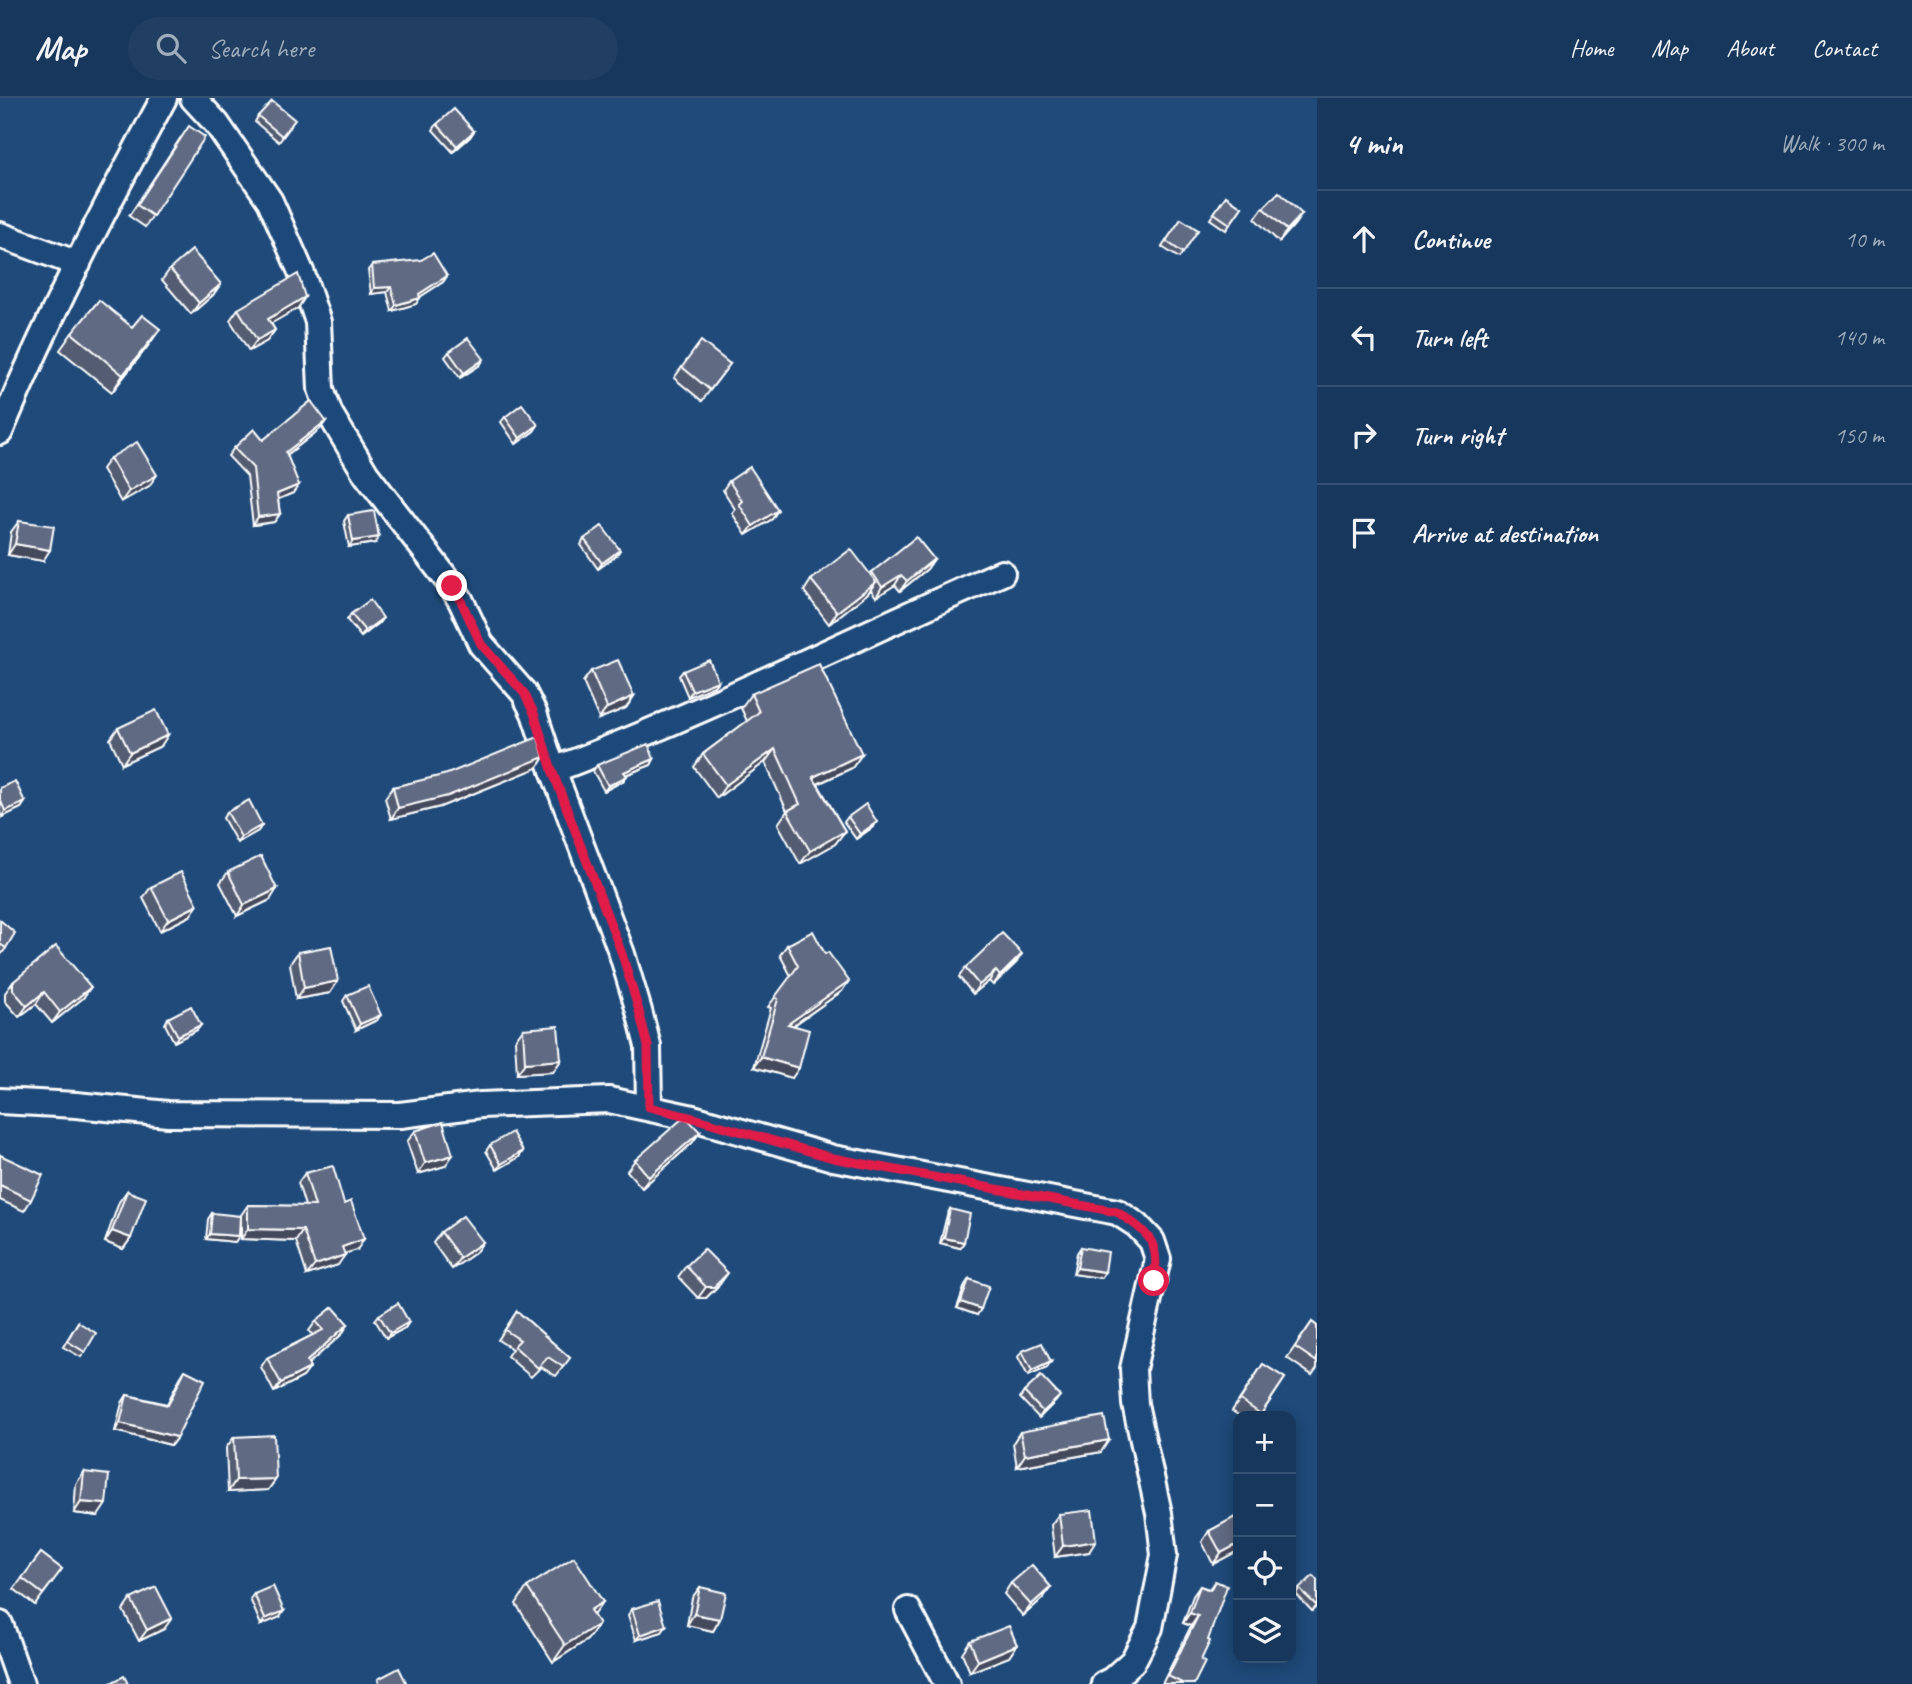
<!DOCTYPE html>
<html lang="en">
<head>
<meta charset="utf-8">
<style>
	:root { --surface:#17385c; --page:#203f62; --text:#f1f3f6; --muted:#9eacbb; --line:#365272 }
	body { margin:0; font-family:Caveat,sans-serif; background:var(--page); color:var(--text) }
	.controls { position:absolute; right:21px; bottom:21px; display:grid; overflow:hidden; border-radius:14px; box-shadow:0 4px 18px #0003 }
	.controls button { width:63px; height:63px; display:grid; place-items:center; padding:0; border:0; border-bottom:2px solid var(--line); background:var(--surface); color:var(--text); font:35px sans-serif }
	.stop { position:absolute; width:21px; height:21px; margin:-16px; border:5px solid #e11d48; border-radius:50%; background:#fff }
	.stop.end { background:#e11d48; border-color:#fff; box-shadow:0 2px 7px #0008 }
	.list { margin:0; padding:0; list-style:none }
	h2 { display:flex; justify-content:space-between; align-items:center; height:91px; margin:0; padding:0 28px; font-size:30px }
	h2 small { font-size:23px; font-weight:400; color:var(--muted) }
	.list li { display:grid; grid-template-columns:46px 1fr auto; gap:21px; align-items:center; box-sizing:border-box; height:98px; padding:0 28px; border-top:2px solid var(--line) }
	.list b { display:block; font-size:26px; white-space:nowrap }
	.list em { font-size:23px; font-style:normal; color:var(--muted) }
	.icon { flex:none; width:38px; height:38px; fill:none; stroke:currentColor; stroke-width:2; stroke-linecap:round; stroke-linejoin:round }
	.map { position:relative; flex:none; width:1317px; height:1586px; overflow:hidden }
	header { display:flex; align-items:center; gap:42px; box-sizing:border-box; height:98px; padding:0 35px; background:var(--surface); border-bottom:2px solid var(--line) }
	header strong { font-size:33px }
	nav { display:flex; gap:38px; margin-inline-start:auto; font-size:24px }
	.search { width:490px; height:63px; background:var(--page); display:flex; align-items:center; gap:18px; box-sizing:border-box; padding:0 24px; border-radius:38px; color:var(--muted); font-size:26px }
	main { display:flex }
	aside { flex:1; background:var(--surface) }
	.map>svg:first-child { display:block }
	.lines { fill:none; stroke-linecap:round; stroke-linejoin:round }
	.street-casing { stroke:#fff; stroke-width:30 }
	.street { stroke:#1f4a7a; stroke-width:24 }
	.wall { fill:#535b70; stroke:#fff; stroke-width:2 }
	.shaded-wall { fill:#444a5b; stroke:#fff; stroke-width:2 }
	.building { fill:#616a82; stroke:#fff; stroke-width:2 }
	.route { stroke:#e11d48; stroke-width:9 }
</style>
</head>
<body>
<header>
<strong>Map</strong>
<div class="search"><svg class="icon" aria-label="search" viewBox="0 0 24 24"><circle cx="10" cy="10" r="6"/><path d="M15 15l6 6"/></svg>Search here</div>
<nav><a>Home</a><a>Map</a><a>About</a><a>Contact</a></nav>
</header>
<main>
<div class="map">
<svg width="1317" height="1586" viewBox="0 0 1317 1586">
	<rect width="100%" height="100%" fill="#1f4a7a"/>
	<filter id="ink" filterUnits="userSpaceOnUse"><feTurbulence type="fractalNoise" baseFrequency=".0143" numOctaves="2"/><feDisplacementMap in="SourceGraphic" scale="14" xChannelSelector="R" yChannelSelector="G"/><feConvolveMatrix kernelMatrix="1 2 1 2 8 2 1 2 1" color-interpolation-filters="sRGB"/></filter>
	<g filter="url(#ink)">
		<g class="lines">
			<g class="street-casing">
				<g id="street">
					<polyline points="193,0 217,26 270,103 302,176 318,224 321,291 330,316 366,376 452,488 461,503 481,546 524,595 534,615 553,672 622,856 639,913 648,948 649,1009"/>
					<polyline points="0,137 78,166"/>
					<path d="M0,334C48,219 105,109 164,0"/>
					<path d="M553,672C706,615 852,540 1002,475"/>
					<polyline points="0,1003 76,1007 168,1016 400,1017 481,1007 609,1002 693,1020 833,1060 1117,1114 1137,1127 1152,1143 1158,1161 1133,1271 1135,1306 1159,1415 1164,1457 1150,1530 1133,1563 1112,1582 1104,1586"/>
					<polyline points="908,1512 947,1586"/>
					<polyline points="0,1526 21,1586"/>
				</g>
			</g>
			<use href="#street" class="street"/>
		</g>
		<g class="wall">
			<polygon points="258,18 291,28 279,44 255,24"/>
			<polygon points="437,26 474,33 470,39 453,54 433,32"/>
			<polygon points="181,39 153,118 145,129 129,118"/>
			<polygon points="1226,98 1242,109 1226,132 1210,121"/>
			<polygon points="1263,110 1302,116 1294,127 1279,144 1255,121"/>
			<polygon points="1181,121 1198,132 1179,160 1162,149"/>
			<polygon points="372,167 447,178 443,184 420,199 416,206 392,213 387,194 371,196 368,172"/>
			<polygon points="170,171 213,197 191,216 162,182"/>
			<polygon points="305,199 298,210 271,225 275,232 267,243 249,253 230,222 238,211"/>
			<polygon points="132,229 160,231 148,248 112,294 60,252 72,235"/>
			<polygon points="449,254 480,267 460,280 445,259"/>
			<polygon points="730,266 702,303 674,280 682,269"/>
			<polygon points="505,319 538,327 534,333 516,346 501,324"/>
			<polygon points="326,323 320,331 287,357 293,395 278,401 280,416 274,424 253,427 247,378 228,358 234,350"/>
			<polygon points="110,360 149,388 121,404 102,371"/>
			<polygon points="729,383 772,421 746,437 732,415 735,411 723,392"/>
			<polygon points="348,417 375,445 349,449 344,423"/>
			<polygon points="19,423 43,463 8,457 11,434"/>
			<polygon points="584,441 616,458 598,471 581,447"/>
			<polygon points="934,461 927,471 900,493 895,487 876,499 871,492 868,495 829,526 804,493 811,482 870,476 872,474"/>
			<polygon points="351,516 379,525 361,539 347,522"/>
			<polygon points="591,573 634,598 626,610 599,621 583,584"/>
			<polygon points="683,573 718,583 714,588 688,599 679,578"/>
			<polygon points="751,596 862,656 852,670 818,686 845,733 835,746 800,766 778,726 787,713 765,664 717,700 694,669 703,656 747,623 741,610"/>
			<polygon points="118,630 161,648 122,666 110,641"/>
			<polygon points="544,659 537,670 440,709 391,721 385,700 393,689"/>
			<polygon points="654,661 651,667 626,677 623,683 604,693 593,673 597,667"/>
			<polygon points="0,690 25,704 21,710 2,719 0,715"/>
			<polygon points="227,714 262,727 258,733 237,745 223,720"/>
			<polygon points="848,719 873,729 856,741 844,724"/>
			<polygon points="228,774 270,802 237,818 220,785"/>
			<polygon points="151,789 190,818 160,833 143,800"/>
			<polygon points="0,822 6,850 0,858"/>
			<polygon points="787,847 842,893 793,928 792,980 754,969 771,910 768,909 791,878 780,857"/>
			<polygon points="298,854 338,883 330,895 296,901 290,866"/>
			<polygon points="1016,865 993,887 989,883 973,896 959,879 965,870"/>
			<polygon points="13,884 83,900 52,925 36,906 19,919 5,903 5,895"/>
			<polygon points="347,897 377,922 356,932 343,903"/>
			<polygon points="168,920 201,927 197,932 174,944 165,926"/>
			<polygon points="523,931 561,962 553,974 517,976 515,942"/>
			<polygon points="415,1033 445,1068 418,1076 407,1044"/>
			<polygon points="700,1034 692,1045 642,1090 627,1073 635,1062"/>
			<polygon points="490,1047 523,1053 519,1059 497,1072 486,1053"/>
			<polygon points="0,1057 31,1102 24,1113 0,1102"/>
			<polygon points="305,1075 357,1152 344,1156 338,1167 307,1177 296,1143 241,1141 241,1117 248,1107 305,1108 298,1085"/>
			<polygon points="127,1093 131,1140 123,1151 105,1144 119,1104"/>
			<polygon points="950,1111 964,1144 960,1150 940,1145 947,1117"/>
			<polygon points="212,1115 239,1138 235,1144 206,1141 208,1121"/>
			<polygon points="441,1134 483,1144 475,1155 452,1171 433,1145"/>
			<polygon points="1081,1149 1105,1174 1101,1180 1073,1176 1077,1155"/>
			<polygon points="686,1168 720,1186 706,1200 698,1200 678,1179"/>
			<polygon points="969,1181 977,1217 957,1210 965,1187"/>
			<polygon points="517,1213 570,1260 556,1278 541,1269 531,1279 507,1258 512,1251 498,1242"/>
			<polygon points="379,1217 409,1224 405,1230 386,1240 375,1222"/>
			<polygon points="316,1223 348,1226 342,1236 308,1266 310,1270 303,1279 274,1294 261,1269 267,1260 313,1237 309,1233"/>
			<polygon points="78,1224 85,1254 81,1259 63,1249"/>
			<polygon points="1312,1224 1317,1228 1317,1270 1312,1277 1287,1260"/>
			<polygon points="1022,1253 1051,1264 1047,1270 1028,1278 1018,1259"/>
			<polygon points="1263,1266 1285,1280 1260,1318 1240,1318 1232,1313"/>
			<polygon points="185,1272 177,1339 171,1347 115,1333 122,1305 127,1297 167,1306 180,1280"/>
			<polygon points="1024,1294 1056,1303 1039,1320 1020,1300"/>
			<polygon points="1020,1334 1101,1354 1017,1369 1013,1345"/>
			<polygon points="234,1339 276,1381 268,1392 228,1394 226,1350"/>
			<polygon points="84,1374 98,1418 74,1415 76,1386"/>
			<polygon points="1059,1416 1089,1454 1055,1459 1051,1427"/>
			<polygon points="1209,1433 1238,1453 1213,1466 1202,1444"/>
			<polygon points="41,1455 62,1471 35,1507 14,1491"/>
			<polygon points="1317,1482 1317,1508 1312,1513 1296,1496 1299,1491"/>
			<polygon points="1215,1483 1201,1562 1194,1586 1162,1586 1191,1528 1183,1525 1193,1498 1200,1488 1209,1491"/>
			<polygon points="1011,1485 1051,1489 1043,1500 1023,1518 1004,1496"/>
			<polygon points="527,1489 603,1504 593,1517 599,1526 587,1542 553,1564 516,1506"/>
			<polygon points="700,1489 720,1521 713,1533 687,1527 692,1500"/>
			<polygon points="254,1496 280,1519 261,1527 250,1501"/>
			<polygon points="131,1501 164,1531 139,1543 123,1512"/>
			<polygon points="632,1511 666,1528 662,1534 636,1542 628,1517"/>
			<polygon points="970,1543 1017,1547 1009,1559 970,1574 962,1555"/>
		</g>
		<g class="shaded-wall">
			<polygon points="474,33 470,39 453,54 457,48"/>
			<polygon points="1302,116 1294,127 1279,144 1287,132"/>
			<polygon points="447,178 443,184 415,202 419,196"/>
			<polygon points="221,186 213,197 191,216 199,205"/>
			<polygon points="391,189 387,194 371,196 374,190"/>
			<polygon points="305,199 298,210 260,232 268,221"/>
			<polygon points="420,200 416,206 392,213 396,207"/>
			<polygon points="160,231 148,248 112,294 123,277"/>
			<polygon points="275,232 267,243 249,253 257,242"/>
			<polygon points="484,261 480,267 460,280 464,275"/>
			<polygon points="326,323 320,331 280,362 286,354"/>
			<polygon points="538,327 534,333 516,346 520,340"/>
			<polygon points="157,377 149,388 121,404 129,393"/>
			<polygon points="299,387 293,395 272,404 277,396"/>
			<polygon points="778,412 772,421 746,437 753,428"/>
			<polygon points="280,416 274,424 253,427 258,419"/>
			<polygon points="379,439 375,445 349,449 353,443"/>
			<polygon points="15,446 50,452 43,463 8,457"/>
			<polygon points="620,452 616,458 598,471 602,465"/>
			<polygon points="934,461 927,471 900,493 907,483"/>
			<polygon points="901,477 895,487 876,499 882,489"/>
			<polygon points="876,484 868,495 829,526 837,514"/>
			<polygon points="383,520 379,525 361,539 365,533"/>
			<polygon points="718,583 714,588 688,599 692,593"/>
			<polygon points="634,598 626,610 599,621 607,610"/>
			<polygon points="168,637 161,648 122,666 130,655"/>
			<polygon points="775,651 765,664 717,700 726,687"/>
			<polygon points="862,656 852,670 804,692 813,679"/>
			<polygon points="544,659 537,670 440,709 391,721 398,710"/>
			<polygon points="654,661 651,667 620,679 624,674"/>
			<polygon points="627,678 623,683 604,693 608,688"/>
			<polygon points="25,704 21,710 2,719 5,713"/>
			<polygon points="877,724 873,729 856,741 860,736"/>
			<polygon points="262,727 258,733 237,745 241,739"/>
			<polygon points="845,733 835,746 800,766 810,753"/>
			<polygon points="277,791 270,802 237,818 244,807"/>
			<polygon points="198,807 190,818 160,833 168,822"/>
			<polygon points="1022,856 1016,865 993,887 1000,878"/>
			<polygon points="996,873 989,883 973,896 979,887"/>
			<polygon points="338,883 330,895 296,901 304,890"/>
			<polygon points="849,883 842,893 781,936 788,926"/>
			<polygon points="91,889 83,900 52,925 60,914"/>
			<polygon points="44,894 36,906 19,919 27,908"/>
			<polygon points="381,917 377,922 356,932 360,926"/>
			<polygon points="201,927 197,932 174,944 178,938"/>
			<polygon points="761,959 799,970 792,980 754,969"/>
			<polygon points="561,962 553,974 517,976 525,965"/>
			<polygon points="700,1034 692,1045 642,1090 649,1079"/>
			<polygon points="523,1053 519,1059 497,1072 501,1066"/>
			<polygon points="453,1057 445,1068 418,1076 425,1065"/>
			<polygon points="248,1131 303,1132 296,1143 241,1141"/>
			<polygon points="112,1133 131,1140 123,1151 105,1144"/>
			<polygon points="210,1136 239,1138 235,1144 206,1141"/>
			<polygon points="944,1140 964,1144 960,1150 940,1145"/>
			<polygon points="364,1141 357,1152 334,1159 342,1149"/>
			<polygon points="483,1144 475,1155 452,1171 460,1160"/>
			<polygon points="345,1157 338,1167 307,1177 315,1167"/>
			<polygon points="1077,1170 1105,1174 1101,1180 1073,1176"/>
			<polygon points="728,1175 720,1186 706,1200 698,1200 706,1189"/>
			<polygon points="961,1204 981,1211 977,1217 957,1210"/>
			<polygon points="409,1224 405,1230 386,1240 390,1235"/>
			<polygon points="348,1226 342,1236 300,1273 307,1263"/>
			<polygon points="1051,1264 1047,1270 1028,1278 1032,1273"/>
			<polygon points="310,1270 303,1279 274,1294 281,1285"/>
			<polygon points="1060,1298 1056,1303 1039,1320 1043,1314"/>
			<polygon points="120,1325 177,1339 171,1347 115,1333"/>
			<polygon points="1109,1342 1101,1354 1017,1369 1025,1357"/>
			<polygon points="276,1381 268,1392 228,1394 236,1382"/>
			<polygon points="81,1404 106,1406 98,1418 74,1415"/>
			<polygon points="1096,1443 1089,1454 1055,1459 1063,1448"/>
			<polygon points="1238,1446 1238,1453 1213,1466 1221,1455"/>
			<polygon points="1051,1489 1043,1500 1023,1518 1031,1507"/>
			<polygon points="603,1504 591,1520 590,1512"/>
			<polygon points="284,1513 280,1519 261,1527 265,1521"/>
			<polygon points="1190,1515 1198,1518 1191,1528 1183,1525"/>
			<polygon points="694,1516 720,1521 713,1533 687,1527"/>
			<polygon points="172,1520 164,1531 139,1543 147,1532"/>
			<polygon points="599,1526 587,1542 553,1564 565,1547"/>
			<polygon points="666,1528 662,1534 636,1542 640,1537"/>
			<polygon points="1017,1547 1009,1559 970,1574 978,1563"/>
		</g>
		<g class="building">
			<polygon points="272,3 295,22 282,38 258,18"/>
			<polygon points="454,11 474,33 457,48 437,26"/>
			<polygon points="189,28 205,39 153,118 137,107"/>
			<polygon points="1279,94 1302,116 1287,132 1263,110"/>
			<polygon points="1226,98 1242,109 1230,126 1214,115"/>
			<polygon points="1181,121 1198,132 1183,155 1166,143"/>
			<polygon points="192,152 221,186 199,205 170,171"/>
			<polygon points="433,155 447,178 419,196 420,200 396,207 391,189 374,190 372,167 421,162"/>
			<polygon points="298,176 305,199 268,221 275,232 257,242 238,211"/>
			<polygon points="99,202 132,229 142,217 160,231 123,277 72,235"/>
			<polygon points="468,240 484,261 464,275 449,254"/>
			<polygon points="701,243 730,266 710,292 682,269"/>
			<polygon points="311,303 326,323 286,354 299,387 277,396 280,416 258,419 253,370 234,350 254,331 263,342"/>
			<polygon points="522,306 538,327 520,340 505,319"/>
			<polygon points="137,344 157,377 129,393 110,360"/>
			<polygon points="750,369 778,412 753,428 739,406 742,403 729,383"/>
			<polygon points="374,413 379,439 353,443 348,417"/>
			<polygon points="19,423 54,428 50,452 15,446"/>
			<polygon points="602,428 620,452 602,465 584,441"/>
			<polygon points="916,439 934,461 907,483 901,477 882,489 872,474"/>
			<polygon points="851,451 876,484 837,514 811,482"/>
			<polygon points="370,502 383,520 365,533 351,516"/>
			<polygon points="618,562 634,598 607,610 591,573"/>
			<polygon points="709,562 718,583 692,593 683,573"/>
			<polygon points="819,566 862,656 813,679 845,733 810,753 787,713 800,706 775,651 726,687 703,656 759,614 751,596"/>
			<polygon points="156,612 168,637 130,655 118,630"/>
			<polygon points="538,639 544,659 448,698 398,710 393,689 447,676"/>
			<polygon points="648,646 654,661 624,674 627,678 608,688 597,667"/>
			<polygon points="15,683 25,704 5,713 0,701 0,690"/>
			<polygon points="249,702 262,727 241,739 227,714"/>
			<polygon points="866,706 877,724 860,736 848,719"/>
			<polygon points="261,758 277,791 244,807 228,774"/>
			<polygon points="181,774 198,807 168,822 151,789"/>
			<polygon points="0,822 15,835 6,850 0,846"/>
			<polygon points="813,833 825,856 828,854 849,883 788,926 809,932 799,970 761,959 778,901 775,899 798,868 787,847"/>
			<polygon points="1002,835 1022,856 1000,878 996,873 979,887 965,870"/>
			<polygon points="56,848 91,889 60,914 44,894 27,908 13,892 13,884"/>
			<polygon points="331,848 338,883 304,890 298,854"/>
			<polygon points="368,888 381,917 360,926 347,897"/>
			<polygon points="191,908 201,927 178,938 168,920"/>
			<polygon points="558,928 561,962 525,965 523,931"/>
			<polygon points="683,1020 689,1022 700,1034 649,1079 635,1062"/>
			<polygon points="443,1024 453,1057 425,1065 415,1033"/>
			<polygon points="512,1034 523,1053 501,1066 490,1047"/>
			<polygon points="0,1057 43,1077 31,1102 0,1087"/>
			<polygon points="333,1068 344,1106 351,1103 364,1141 342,1149 345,1157 315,1167 303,1132 248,1131 248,1107 315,1108 305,1075"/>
			<polygon points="127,1093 146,1100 131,1140 112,1133"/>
			<polygon points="950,1111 970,1116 964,1144 944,1140"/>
			<polygon points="212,1115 240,1118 239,1138 210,1136"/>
			<polygon points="463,1118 483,1144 460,1160 441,1134"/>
			<polygon points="1081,1149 1108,1154 1105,1174 1077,1170"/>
			<polygon points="704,1151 728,1175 714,1189 706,1189 686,1168"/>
			<polygon points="969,1181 989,1188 981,1211 961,1204"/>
			<polygon points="398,1205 409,1224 390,1235 379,1217"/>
			<polygon points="333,1209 348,1226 307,1263 310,1270 281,1285 267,1260 323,1232 316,1223"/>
			<polygon points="517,1213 570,1260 563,1269 548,1259 538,1270 514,1248 520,1242 505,1232"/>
			<polygon points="78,1224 96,1235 85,1254 67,1243"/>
			<polygon points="1312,1224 1317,1228 1317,1264 1295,1249"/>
			<polygon points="1042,1245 1051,1264 1032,1273 1022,1253"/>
			<polygon points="1263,1266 1285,1280 1261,1316 1240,1302"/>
			<polygon points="185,1272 205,1282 177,1339 120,1325 127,1297 168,1307"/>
			<polygon points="1041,1278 1060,1298 1043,1314 1024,1294"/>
			<polygon points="1104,1318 1109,1342 1025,1357 1020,1334"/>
			<polygon points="274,1337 276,1381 236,1382 234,1339"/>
			<polygon points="84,1374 109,1377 106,1406 81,1404"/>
			<polygon points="1092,1412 1096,1443 1063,1448 1059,1416"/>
			<polygon points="1237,1418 1238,1446 1221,1455 1209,1433"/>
			<polygon points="41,1455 62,1471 43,1496 22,1480"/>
			<polygon points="574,1459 603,1504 590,1512 599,1526 565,1547 527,1489"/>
			<polygon points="1032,1467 1051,1489 1031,1507 1011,1485"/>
			<polygon points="1313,1478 1317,1482 1317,1506 1316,1507 1299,1491"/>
			<polygon points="1215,1483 1227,1488 1208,1542 1210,1543 1201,1562 1205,1564 1194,1586 1184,1586 1168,1578 1198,1518 1190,1515 1200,1488 1210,1492"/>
			<polygon points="273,1488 284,1513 265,1521 254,1496"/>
			<polygon points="156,1489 172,1520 147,1532 131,1501"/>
			<polygon points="700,1489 726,1495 720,1521 694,1516"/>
			<polygon points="658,1503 666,1528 640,1537 632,1511"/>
			<polygon points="1009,1528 1017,1547 978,1563 970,1543"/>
			<polygon points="399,1570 407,1586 380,1586 378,1581"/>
			<polygon points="124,1578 128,1586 109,1586"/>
		</g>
	</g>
	<g class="lines" filter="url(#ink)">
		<path class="route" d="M452,488L461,503L481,546L524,595L534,615L552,672L622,856L639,913L648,948L649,1009L694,1020L833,1060L1117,1114C1149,1135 1161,1144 1154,1183"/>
	</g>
</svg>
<div class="controls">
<button>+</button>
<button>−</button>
<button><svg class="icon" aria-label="locate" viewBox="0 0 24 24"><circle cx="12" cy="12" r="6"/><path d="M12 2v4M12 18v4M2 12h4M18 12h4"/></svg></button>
<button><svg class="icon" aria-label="layers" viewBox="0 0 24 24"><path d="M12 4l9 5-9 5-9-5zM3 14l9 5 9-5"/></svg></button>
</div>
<div class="stop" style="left:1154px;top:1183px"></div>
<div class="stop end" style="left:452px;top:488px"></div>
</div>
<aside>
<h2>4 min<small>Walk · 300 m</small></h2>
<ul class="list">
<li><svg class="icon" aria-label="ahead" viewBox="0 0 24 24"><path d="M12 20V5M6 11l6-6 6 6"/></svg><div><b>Continue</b></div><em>10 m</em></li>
<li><svg class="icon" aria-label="left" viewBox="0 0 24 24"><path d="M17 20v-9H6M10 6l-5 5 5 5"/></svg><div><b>Turn left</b></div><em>140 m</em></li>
<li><svg class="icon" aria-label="right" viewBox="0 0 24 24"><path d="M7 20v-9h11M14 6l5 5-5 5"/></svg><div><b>Turn right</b></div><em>150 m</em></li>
<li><svg class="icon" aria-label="arrive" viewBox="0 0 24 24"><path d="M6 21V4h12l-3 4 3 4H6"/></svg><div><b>Arrive at destination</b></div></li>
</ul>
</aside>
</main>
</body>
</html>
